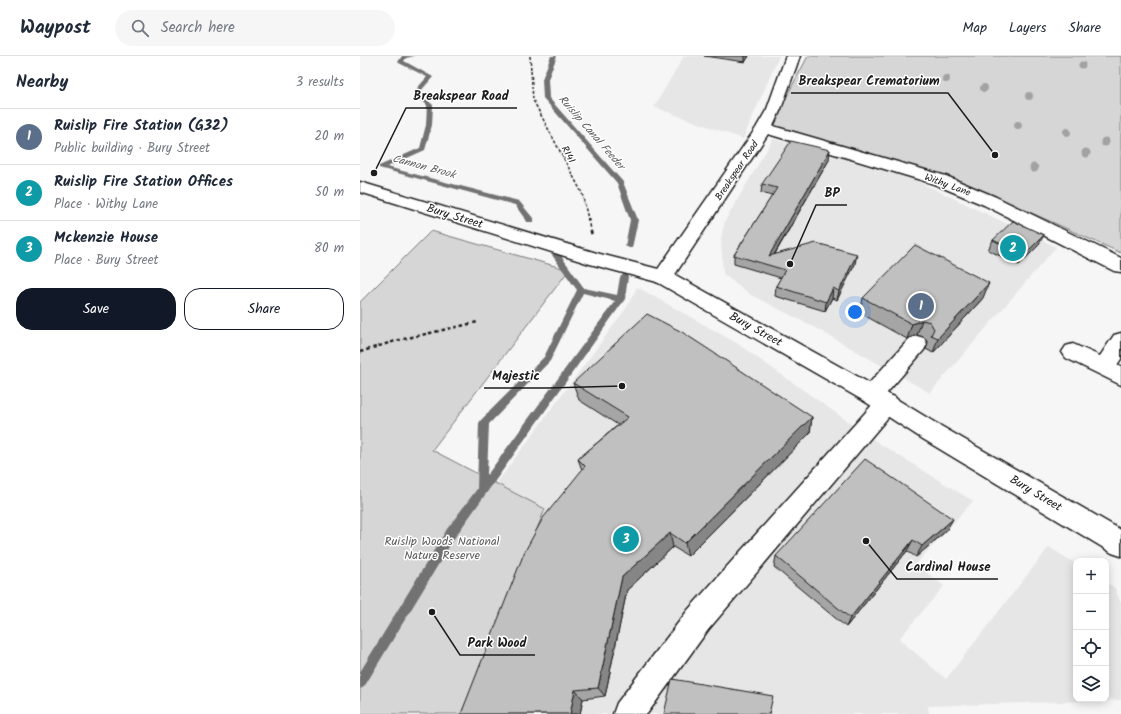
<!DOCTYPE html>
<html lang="en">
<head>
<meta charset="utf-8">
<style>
	:root { --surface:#fff; --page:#f6f6f7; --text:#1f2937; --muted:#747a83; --line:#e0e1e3; --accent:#111827 }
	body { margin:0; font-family:Kalam,sans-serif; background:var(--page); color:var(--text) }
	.controls { position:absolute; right:12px; bottom:12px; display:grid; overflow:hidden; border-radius:8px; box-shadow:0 2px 10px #0003 }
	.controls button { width:36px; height:36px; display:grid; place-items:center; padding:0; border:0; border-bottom:1px solid var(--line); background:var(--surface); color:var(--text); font:20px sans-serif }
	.you { position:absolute; left:495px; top:256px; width:14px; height:14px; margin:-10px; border:3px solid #fff; border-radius:50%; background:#1a73e8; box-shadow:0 0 0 6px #1a73e833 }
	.badge { display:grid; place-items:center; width:26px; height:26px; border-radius:50%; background:var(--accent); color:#fff; font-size:13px; font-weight:700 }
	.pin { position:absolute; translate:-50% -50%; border:2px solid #fff; box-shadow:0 1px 4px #0006 }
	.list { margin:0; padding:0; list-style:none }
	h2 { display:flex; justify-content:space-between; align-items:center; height:52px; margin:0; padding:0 16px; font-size:17px }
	h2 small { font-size:13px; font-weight:400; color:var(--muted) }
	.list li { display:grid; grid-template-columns:26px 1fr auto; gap:12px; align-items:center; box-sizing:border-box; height:56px; padding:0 16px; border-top:1px solid var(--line) }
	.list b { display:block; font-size:15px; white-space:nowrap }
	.list p { margin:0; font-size:13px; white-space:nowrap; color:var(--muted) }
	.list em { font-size:13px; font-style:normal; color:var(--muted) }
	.actions { display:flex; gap:8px; padding:12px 16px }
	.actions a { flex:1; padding:9px 0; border:1px solid var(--accent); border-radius:16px; text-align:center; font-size:14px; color:var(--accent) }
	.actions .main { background:var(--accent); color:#fff }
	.icon { flex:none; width:22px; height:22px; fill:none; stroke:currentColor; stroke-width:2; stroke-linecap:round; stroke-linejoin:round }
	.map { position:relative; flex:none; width:761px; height:658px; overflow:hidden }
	header { display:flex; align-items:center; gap:24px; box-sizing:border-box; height:56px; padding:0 20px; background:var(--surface); border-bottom:1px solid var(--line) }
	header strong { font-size:19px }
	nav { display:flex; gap:22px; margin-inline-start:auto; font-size:14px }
	.search { width:280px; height:36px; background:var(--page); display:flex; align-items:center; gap:10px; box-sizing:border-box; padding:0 14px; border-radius:22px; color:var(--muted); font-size:15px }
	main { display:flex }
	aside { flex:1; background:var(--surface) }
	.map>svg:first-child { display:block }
	.built { fill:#e6e6e6 }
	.green { fill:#d6d6d6; stroke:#797979 }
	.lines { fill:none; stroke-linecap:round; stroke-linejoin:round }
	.stream { fill:#727272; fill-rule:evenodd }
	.minor-casing { stroke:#1c1c1c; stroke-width:3 }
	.major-casing { stroke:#1c1c1c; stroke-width:3 }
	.path-far1 { stroke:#1c1c1c; stroke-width:1.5; stroke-dasharray:3 2; stroke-linecap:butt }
	.path { stroke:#1c1c1c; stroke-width:2.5; stroke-dasharray:3.5 3; stroke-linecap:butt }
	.minor { fill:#fff; fill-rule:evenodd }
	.major { fill:#fff; fill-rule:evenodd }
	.tree { fill:#a2a2a2 }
	.wall { fill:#a5a5a5; stroke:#1c1c1c }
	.shaded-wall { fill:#868686; stroke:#1c1c1c }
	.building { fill:#c0c0c0; stroke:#1c1c1c }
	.labels { text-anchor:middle; stroke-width:3; stroke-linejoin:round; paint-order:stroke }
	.far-street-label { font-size:10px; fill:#1c1c1c; stroke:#fff }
	.far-water-label { font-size:11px; font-style:italic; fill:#5d5d5d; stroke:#fff }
	.street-label { font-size:12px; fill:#1c1c1c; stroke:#fff }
	.park-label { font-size:12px; fill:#5d5d5d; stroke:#fff }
	.leader { fill:none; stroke:#1c1c1c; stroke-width:1.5 }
	.callout-dot { fill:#1c1c1c; stroke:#fff; stroke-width:1.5 }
	.callout-label { font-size:13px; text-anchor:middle; font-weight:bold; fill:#1c1c1c; stroke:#fff; stroke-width:3; stroke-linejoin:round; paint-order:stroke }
</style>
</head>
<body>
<header>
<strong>Waypost</strong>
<div class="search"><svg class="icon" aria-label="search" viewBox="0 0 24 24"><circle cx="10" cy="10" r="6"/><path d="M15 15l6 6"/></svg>Search here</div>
<nav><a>Map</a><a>Layers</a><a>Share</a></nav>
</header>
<main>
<aside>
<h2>Nearby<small>3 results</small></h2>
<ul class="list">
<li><span class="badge" style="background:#5c6f8a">1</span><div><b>Ruislip Fire Station (G32)</b><p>Public building · Bury Street</p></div><em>20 m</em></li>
<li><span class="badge" style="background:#0f9aa8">2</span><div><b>Ruislip Fire Station Offices</b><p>Place · Withy Lane</p></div><em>50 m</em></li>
<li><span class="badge" style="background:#0f9aa8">3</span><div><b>Mckenzie House</b><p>Place · Bury Street</p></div><em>80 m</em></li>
</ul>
<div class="actions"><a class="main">Save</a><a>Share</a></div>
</aside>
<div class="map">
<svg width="761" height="658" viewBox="0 0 761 658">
	<rect width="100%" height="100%" fill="#f6f6f6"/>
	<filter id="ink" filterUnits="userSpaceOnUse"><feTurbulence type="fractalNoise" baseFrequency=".025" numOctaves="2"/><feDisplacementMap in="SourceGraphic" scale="8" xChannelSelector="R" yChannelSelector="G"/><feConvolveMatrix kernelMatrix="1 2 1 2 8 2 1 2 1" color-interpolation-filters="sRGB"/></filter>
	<g filter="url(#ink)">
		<g class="built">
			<polygon points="324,0 419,0 383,83 294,51"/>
			<polygon points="413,83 555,124 696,191 570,337 452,270 391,239 363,218 361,182 365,165"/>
			<polygon points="277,231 375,286 520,388 613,445 556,508 584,530 539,583 586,623 689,491 716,508 716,643 746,643 746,526 755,532 761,547 761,644 568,650 569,658 102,658 185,453 136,428 267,251"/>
		</g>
		<g class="green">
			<polygon points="448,0 761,0 761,197 607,128 411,70"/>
			<polygon points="71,175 209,214 72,394 185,453 102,658 0,658 0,246"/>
		</g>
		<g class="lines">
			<g class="stream">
				<polygon points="42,0 55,0 46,2 44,5 73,21 59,37 73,49 72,69 65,94 27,111 159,145 173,162 173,166 167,166 155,149 19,112 19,110 60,92 66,69 67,49 53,37 67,21 39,7 38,6"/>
				<polygon points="191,0 197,0 188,23 189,42 263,126 278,164 272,192 269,192 265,190 270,164 257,127 183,42 182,23"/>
				<path d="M196,196L199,197L224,232L257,239L260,221L264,218L267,219L268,221L265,243L95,481L4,631L0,633V616L87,473L117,433L119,367L121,364L184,301L217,234L192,199ZM223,237L255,245L127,419L129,368L190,305Z"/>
			</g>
			<g class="minor-casing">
				<g id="minor">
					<polygon points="426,0 440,0 421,53 413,70 586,120 636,141 761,202 761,216 754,215 624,149 574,128 408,78 310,226 303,228 296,226 293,221 296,216 396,72 407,53"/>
					<polygon points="761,277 761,303 757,309 761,310 761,329 706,302 702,296 706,290 713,288 740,300 754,279"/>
					<polygon points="557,280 564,282 567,288 564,294 526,338 535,341 538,347 535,353 348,574 287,658 253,658 257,647 328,554 513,348 504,345 501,339 504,333 550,282"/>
				</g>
			</g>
			<g class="major-casing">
				<polygon id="major" points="0,126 240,198 310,216 520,333 574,366 761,474 761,500 752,497 558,380 504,345 297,226 230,208 0,136"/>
			</g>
			<polyline class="path-far1" points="170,0 173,44 222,137 228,163"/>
			<g class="path">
				<polyline points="228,162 232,180"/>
				<polyline points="0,296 35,285 118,266"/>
			</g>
			<use href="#minor" class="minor"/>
			<use href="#major" class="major"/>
		</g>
		<g class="tree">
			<circle cx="722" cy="9" r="3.5"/>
			<circle cx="586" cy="23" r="4"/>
			<circle cx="624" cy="32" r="4"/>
			<circle cx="669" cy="40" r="4"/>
			<circle cx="658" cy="69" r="4"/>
			<circle cx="707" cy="76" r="4"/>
			<circle cx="745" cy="86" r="4.5"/>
			<circle cx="726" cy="97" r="4.5"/>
			<circle cx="674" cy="112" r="4.5"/>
		</g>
		<g class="wall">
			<polygon points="344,0 389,0 385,6"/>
			<polygon points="469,104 415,198 495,208 477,244 472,242 465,255 415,240 416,230 421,222 374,208 374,199 412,140 401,137 402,128"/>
			<polygon points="633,184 678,190 659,209 628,194"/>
			<polygon points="503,242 623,242 573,297 566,293 568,287 564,281 557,279 547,283 500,257"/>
			<polygon points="213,327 452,361 450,377 328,500 313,491 267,534 245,640 223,643 220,658 101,658 222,414 218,403 258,369 219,344"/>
			<polygon points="586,475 556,501 547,495 486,571 414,511 416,500"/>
		</g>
		<g class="shaded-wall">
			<polygon points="385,0 389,0 385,6"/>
			<polygon points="470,94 469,104 408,209 409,200"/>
			<polygon points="684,179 678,190 659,209 664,199"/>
			<polygon points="497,198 495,208 477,244 479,235"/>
			<polygon points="629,227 623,242 573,297 578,282"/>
			<polygon points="473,232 472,242 465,255 466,246"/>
			<polygon points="562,264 557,279 547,283 552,268"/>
			<polygon points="452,361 450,377 328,500 325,487"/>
			<polygon points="593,463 586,475 556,501 562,490"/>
			<polygon points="310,477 313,491 267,534 245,640 238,632 262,521"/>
			<polygon points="553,484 547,495 486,571 490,562"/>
			<polygon points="215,634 223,643 220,658 210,658"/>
		</g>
		<g class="building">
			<polygon points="431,85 470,94 409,200 456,187 497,198 479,235 473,232 466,246 416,230 425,214 374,199 417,132 402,128"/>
			<polygon points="653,165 684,179 664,199 633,184"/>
			<polygon points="555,189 629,227 578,282 571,279 574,273 570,266 562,264 552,268 503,242"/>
			<polygon points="287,258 322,276 452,361 325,487 310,477 262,521 238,632 215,634 210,658 101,658 164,497 183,462 225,410 218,403 268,361 213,327"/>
			<polygon points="505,403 593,463 562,490 553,484 490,562 416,500"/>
			<polygon points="312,623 413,640 409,658 304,658"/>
		</g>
	</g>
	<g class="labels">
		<g class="far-street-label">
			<text transform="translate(209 98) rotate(62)" y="4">R141</text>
			<text transform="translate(376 114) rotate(-56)" y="4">Breakspear Road</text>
			<text transform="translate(588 128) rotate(20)" y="4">Withy Lane</text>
		</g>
		<g class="far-water-label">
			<text transform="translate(232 76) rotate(49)" y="4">Ruislip Canal Feeder</text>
			<text transform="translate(64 110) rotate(15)" y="4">Cannon Brook</text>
		</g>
		<g class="street-label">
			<text transform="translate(95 160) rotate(17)" y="4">Bury Street</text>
			<text transform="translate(396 273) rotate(29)" y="4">Bury Street</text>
			<text transform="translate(676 437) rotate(31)" y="4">Bury Street</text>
		</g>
		<g class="park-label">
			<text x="82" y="489">Ruislip Woods National<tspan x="82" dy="14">Nature Reserve</tspan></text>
		</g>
	</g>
	<path class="leader" d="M635 99L588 37H431M14 117L46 52H157M430 208L456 149H487M262 330L188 332H124M506 485L537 523H638M72 556L100 599H175"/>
	<g class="callout-dot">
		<circle cx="635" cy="99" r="4"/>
		<circle cx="14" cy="117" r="4"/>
		<circle cx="430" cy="208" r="4"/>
		<circle cx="262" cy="330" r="4"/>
		<circle cx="506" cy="485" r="4"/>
		<circle cx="72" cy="556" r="4"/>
	</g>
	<g class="callout-label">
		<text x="509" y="29">Breakspear Crematorium</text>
		<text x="101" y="44">Breakspear Road</text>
		<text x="472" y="141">BP</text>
		<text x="156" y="324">Majestic</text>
		<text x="588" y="515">Cardinal House</text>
		<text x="137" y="591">Park Wood</text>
	</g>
</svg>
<div class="controls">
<button>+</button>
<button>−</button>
<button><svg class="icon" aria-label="locate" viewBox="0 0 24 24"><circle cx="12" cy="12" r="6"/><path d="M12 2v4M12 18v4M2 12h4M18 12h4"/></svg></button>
<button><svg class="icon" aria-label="layers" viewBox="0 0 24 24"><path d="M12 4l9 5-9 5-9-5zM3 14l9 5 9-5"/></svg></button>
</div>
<div class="you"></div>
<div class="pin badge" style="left:561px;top:250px;background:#5c6f8a">1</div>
<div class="pin badge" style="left:653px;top:192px;background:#0f9aa8">2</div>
<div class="pin badge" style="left:266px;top:483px;background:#0f9aa8">3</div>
</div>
</main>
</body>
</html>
